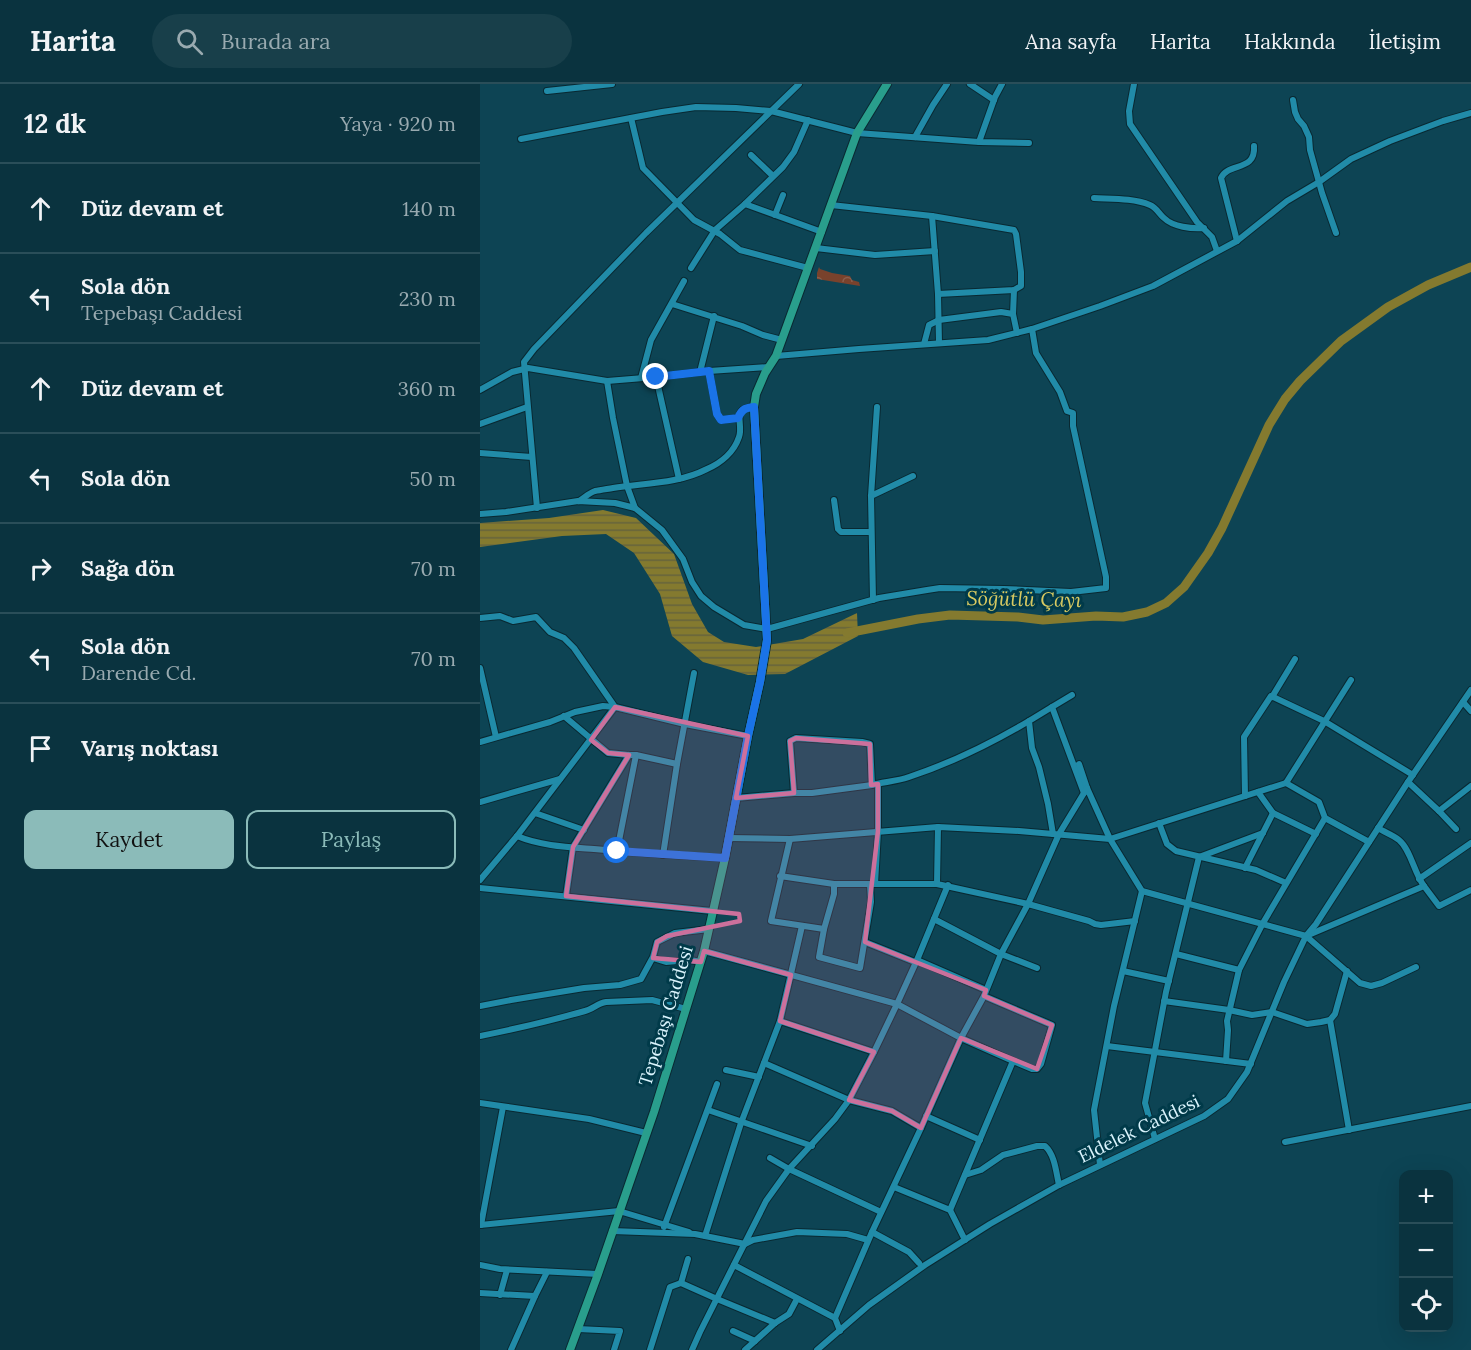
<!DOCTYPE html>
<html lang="tr">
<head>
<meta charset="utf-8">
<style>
	:root { --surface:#0a333f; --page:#183f4a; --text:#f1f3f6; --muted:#99aab0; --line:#2a4e59; --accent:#8bbbb9 }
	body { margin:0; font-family:Lora,serif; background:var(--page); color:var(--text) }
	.controls { position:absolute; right:18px; bottom:18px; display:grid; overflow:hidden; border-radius:12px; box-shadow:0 6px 24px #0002 }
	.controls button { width:54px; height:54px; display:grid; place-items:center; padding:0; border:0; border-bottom:2px solid var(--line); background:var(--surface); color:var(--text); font:30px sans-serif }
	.stop { position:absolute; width:18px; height:18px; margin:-14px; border:4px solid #1a73e8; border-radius:50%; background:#fff }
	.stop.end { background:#1a73e8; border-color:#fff; box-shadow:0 2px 6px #0008 }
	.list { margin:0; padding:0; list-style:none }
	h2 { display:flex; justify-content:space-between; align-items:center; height:78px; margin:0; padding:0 24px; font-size:26px }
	h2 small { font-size:20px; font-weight:400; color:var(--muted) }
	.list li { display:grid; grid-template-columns:39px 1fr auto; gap:18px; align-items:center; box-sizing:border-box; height:90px; padding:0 24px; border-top:2px solid var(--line) }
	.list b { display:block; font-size:22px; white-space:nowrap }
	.list p { margin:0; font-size:20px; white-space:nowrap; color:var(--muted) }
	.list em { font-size:20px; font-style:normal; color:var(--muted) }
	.actions { display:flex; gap:12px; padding:18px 24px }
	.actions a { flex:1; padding:14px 0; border:2px solid var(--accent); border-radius:12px; text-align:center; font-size:21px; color:var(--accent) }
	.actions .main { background:var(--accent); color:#111 }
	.icon { flex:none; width:33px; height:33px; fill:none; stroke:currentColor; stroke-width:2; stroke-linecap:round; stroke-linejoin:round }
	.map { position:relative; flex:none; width:991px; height:1266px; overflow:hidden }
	header { display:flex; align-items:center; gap:36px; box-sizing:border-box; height:84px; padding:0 30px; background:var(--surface); border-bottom:2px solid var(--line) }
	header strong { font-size:28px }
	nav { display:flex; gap:33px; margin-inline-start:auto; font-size:21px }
	.search { width:420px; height:54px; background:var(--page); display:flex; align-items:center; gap:15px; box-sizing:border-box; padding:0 21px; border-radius:33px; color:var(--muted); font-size:22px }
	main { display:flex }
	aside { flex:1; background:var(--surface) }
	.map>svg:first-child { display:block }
	.forest { fill:url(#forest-crowns) }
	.water { fill:url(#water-rules) }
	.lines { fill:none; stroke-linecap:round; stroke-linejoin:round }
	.river { stroke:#847a2f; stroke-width:9 }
	.minor-casing { stroke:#092932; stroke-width:8 }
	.major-casing { stroke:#092932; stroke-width:10 }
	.minor { stroke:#218ba8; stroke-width:6 }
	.major { stroke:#299e8c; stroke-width:8 }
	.route { stroke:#1a73e8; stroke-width:8 }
	.marked { fill:#cc709c; fill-opacity:0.2; stroke:#cc709c; stroke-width:4.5; stroke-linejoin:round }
	.labels { text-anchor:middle; stroke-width:6; stroke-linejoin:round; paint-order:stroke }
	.street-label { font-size:18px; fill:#daf4fd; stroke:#003a49 }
	.water-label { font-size:20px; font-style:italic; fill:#d8ca62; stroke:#003a49 }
</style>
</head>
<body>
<header>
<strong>Harita</strong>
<div class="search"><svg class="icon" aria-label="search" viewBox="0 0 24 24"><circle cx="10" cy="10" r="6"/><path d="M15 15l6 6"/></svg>Burada ara</div>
<nav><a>Ana sayfa</a><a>Harita</a><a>Hakkında</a><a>İletişim</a></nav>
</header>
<main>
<aside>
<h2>12 dk<small>Yaya · 920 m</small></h2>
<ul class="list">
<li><svg class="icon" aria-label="ahead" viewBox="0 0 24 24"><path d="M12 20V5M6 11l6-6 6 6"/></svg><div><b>Düz devam et</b></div><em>140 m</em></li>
<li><svg class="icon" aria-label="left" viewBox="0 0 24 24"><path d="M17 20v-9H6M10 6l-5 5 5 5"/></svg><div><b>Sola dön</b><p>Tepebaşı Caddesi</p></div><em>230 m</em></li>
<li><svg class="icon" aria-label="ahead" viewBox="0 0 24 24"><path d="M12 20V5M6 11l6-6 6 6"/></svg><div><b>Düz devam et</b></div><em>360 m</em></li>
<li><svg class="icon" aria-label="left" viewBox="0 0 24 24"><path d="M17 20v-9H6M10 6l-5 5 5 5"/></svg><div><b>Sola dön</b></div><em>50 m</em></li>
<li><svg class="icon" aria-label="right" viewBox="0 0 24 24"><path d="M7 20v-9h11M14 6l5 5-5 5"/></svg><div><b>Sağa dön</b></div><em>70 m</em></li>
<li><svg class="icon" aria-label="left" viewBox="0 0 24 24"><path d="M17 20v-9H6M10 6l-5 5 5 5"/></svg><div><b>Sola dön</b><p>Darende Cd.</p></div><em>70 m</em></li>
<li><svg class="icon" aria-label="arrive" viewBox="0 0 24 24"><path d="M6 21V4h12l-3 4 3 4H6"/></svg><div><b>Varış noktası</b></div></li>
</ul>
<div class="actions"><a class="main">Kaydet</a><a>Paylaş</a></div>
</aside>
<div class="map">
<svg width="991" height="1266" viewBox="0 0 991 1266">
	<defs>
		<pattern id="forest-crowns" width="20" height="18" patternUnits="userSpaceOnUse" patternTransform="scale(1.5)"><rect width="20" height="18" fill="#79422c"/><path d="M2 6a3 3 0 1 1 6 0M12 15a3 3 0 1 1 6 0" fill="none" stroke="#8b5e4c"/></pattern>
		<pattern id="water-rules" width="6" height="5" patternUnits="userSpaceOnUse" patternTransform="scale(1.5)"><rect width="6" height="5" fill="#847a2f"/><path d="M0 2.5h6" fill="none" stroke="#66643c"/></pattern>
	</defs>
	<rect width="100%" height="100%" fill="#0d4454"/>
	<polygon class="forest" points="339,183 340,185 352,189 370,192 372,196 379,198 380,202 337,195 337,189"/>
	<polygon class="water" points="123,426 156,434 194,470 212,520 228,548 244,558 276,563 323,555 377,529 378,552 305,590 268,591 223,578 192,552 180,510 154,469 126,450 82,452 0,463 0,439 69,434"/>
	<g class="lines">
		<polyline class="river" points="367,549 438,535 470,531 538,533 563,536 616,532 643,533 667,528 686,519 704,503 728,469 742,444 789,341 805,315 820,297 861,257 908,223 948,201 991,183"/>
		<g class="minor-casing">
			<g id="minor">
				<polyline points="490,0 514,16"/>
				<polyline points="654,0 649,27 650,40 717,138 732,153 737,167"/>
				<polyline points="67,7 132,0"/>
				<polyline points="813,16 815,28 818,35 824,42 829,53 830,66 842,109 856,149"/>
				<polyline points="151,34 163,84 214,136 240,150 260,166 328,184"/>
				<polyline points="435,53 453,21 467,0"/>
				<polyline points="41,55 182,28 216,23 256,24 291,27 377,49 499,58 549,59"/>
				<polyline points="499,58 515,13 522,0"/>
				<polyline points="271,71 293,92"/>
				<path d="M614,114C632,115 653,114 670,121C677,124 679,130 684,134C693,143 712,145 724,144"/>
				<polyline points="265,120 342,148"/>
				<polyline points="351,121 452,132 534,146 536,150 541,188 541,202 534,206 458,210"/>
				<polyline points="295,131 303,111"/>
				<polyline points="452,132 458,210 459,259"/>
				<path d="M757,157L741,94C748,78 776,88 774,62"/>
				<polyline points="336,164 395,171 455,167"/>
				<polyline points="211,184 235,146 265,120 303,83 314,68 328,36"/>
				<polyline points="192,220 262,242 283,251 302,256"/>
				<polyline points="533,230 534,206"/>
				<polyline points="444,260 449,241 459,236 521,228 533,230 537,249"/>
				<polyline points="296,272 379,265 508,256 552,245 620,222 673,202 757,157 807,117 839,98 871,75 910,57 963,37 991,29"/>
				<polyline points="229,287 237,330 241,336 258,334"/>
				<polyline points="220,288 234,232"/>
				<polyline points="176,293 199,395"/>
				<polyline points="161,294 171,256 204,197"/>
				<polyline points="127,297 133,334 147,402 155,424"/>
				<polyline points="0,306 32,288 48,284 127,297 176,293 229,287 289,283"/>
				<polyline points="0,340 47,323"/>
				<polyline points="0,369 52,373"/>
				<polyline points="391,412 433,392"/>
				<polyline points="354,416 358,445 361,448 391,448"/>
				<path d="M99,417C104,414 109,409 115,407C120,406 127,405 133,404C164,399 198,400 227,385C241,379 254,368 259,353C264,339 250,324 274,323"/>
				<polyline points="57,424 44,278 54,265 166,149 319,0"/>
				<polyline points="0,430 26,428 98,417 135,419 155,424 182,446 203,475 212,498 221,512 234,523 264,541 287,545 399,514 447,506 460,504 524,505 591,508 626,504 626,493 593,342 593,329 587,327 580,308 556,269 552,245"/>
				<polyline points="393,516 391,412 397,323"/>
				<polyline points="0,534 20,532 33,537 56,533 70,548 84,554 94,564 135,623 37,752 0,796"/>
				<polyline points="0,584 16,653"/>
				<polyline points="592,611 572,623 604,709"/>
				<polyline points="792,613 815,575"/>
				<polyline points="983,618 991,627"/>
				<polyline points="572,623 549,637 552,664 559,683 568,720 573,750"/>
				<polyline points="84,632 128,669 149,671 156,671 197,680"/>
				<polyline points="0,658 70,638 95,628 123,622 135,623 205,640 268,652"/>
				<polyline points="599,680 607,704 630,755 806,699 839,718 845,734 889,758"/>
				<polyline points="928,698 959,727 991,702"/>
				<polyline points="806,699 871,596"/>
				<polyline points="398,700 398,747 395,800 457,800"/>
				<polyline points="607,704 579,750 548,820 609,837 615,840 621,841 655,837"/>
				<polyline points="778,708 793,729 836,750"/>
				<path d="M314,709L310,657L316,654L382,658L390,660L392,701C404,698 418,697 429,693C471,679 512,659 549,637"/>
				<polyline points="765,712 764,653 791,612 844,637 933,691"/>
				<polyline points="256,714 314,709 332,709 392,701"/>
				<polyline points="0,718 80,695"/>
				<polyline points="959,727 976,745"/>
				<polyline points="55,729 104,746"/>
				<polyline points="679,739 687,760 696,767 776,786 806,799"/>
				<path d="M37,752C61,762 88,763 114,765C158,769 201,772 245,774"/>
				<path d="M248,754L310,755L458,743L539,747L630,755L662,807L826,852L944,802C934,789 931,766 919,756C913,751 904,748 898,744"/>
				<polyline points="310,755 291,837 344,845"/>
				<polyline points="137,767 156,671"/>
				<polyline points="183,771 197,680 214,589"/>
				<polyline points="765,784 793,729"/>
				<polyline points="300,792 354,800 394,800"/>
				<polyline points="939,795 991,759"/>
				<polyline points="354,800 354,810 344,845 339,873 380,884 391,818 390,800"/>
				<polyline points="944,802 959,822 991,806"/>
				<polyline points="0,804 232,827"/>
				<polyline points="86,812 93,763 149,671"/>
				<polyline points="454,835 521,870 557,884"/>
				<polyline points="826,852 880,899 891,902 902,899 936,883"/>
				<polyline points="385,858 435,878"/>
				<polyline points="224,867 417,920 481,954 533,977 552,985 557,985 561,980 572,941 504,912"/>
				<polyline points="696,870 759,886"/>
				<polyline points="173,874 186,878 210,876 221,878"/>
				<polyline points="437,876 506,906"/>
				<polyline points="643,887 689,897"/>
				<polyline points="684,917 749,926 772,931 792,928 827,940 841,938 850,936 855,930 867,887"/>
				<polyline points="0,922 31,916 104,904 140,901 161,895 173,873 177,858 195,849 229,845"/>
				<polyline points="850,936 869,1046"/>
				<polyline points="300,937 394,968"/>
				<path d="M0,952C35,945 70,937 105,927C113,925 118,919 126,918L172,916L206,925"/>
				<polyline points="627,962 771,980"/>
				<polyline points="746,977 748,946 747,937 759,886 783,839 845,734"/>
				<polyline points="284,979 369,1016 412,1027 441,1044"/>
				<polyline points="246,986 279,993"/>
				<polyline points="0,1019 109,1035 166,1049"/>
				<polyline points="228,1026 332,1062"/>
				<polyline points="446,1032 500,1056"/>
				<polyline points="675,1055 665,1019 686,908 719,773 783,749"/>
				<polyline points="805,1058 991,1022"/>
				<polyline points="290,1074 309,1085 401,1128"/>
				<polyline points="620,1081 614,1026 634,922 662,807"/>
				<path d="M485,1091L501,1086L523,1071L557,1062H565C575,1071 576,1088 579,1101"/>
				<polyline points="414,1103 470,1126 485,1156"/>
				<polyline points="470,1126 533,977"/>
				<polyline points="0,1141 139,1127 209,1148"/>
				<polyline points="1,1141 23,1023"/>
				<polyline points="184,1143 237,1000"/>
				<polyline points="132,1147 215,1150 265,1160 273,1156 317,1148 367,1150 388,1156"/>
				<polyline points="392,1148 429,1168 439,1179"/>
				<polyline points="225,1152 261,1039 300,937 322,842"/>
				<polyline points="0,1181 20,1185 118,1190"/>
				<polyline points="254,1181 355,1234"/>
				<polyline points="201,1199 208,1175"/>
				<polyline points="0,1209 55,1212 67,1188"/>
				<polyline points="20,1211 27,1186"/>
				<polyline points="98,1245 140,1247 134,1266"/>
				<polyline points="253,1247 275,1257"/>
				<polyline points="360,1247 355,1234 392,1148 441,1044 481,954 504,912 521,870 548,820 457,800 458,743"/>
				<polyline points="31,1266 55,1212"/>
				<polyline points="170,1266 190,1203 201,1199 237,1215 295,1239"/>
				<polyline points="212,1266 220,1248 286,1117 309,1085 355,1035 369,1016 394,968 417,920 437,876 468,801"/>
				<polyline points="265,1266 295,1239 309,1230 317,1215"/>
				<polyline points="337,1266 389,1221 445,1181 510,1140 579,1101 724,1032 748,1015 767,988 804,898 826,852 836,840 928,698 991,606"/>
			</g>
		</g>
		<g class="major-casing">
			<polyline id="major" points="90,1266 118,1190 174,1028 224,867 245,774 268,652 280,598 287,556 274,323 276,310 285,289 296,272 377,49 407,0"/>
		</g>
		<use href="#minor" class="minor"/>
		<use href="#major" class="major"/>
	</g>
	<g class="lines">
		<path class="route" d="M137,767L245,774L268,652L280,598L287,556L274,323C265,324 262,325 258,334L241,336L237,330L229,287L176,293"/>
	</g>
	<path class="marked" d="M135,623L268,652L256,714L314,709L310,657L316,654L390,660L391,701L398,700V747L385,858L506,906L504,912L572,941L557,985L481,954L441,1044L412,1027L369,1016L394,968L300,937L311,891L224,867L221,878L173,874L177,858L187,852L260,837L259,830L86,812L93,763L149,671L128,669L111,656Z"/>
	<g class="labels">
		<g class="street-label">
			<text transform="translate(186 932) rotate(-73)" y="6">Tepebaşı Caddesi</text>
			<text transform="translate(659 1045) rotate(-26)" y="6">Eldelek Caddesi</text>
		</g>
		<g class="water-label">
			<text transform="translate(544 515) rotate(1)" y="7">Söğütlü Çayı</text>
		</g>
	</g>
</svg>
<div class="controls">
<button>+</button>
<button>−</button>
<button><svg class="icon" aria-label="locate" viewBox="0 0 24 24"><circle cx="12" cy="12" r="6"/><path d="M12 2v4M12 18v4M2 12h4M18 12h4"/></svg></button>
</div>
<div class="stop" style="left:137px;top:767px"></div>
<div class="stop end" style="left:176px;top:293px"></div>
</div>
</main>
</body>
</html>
